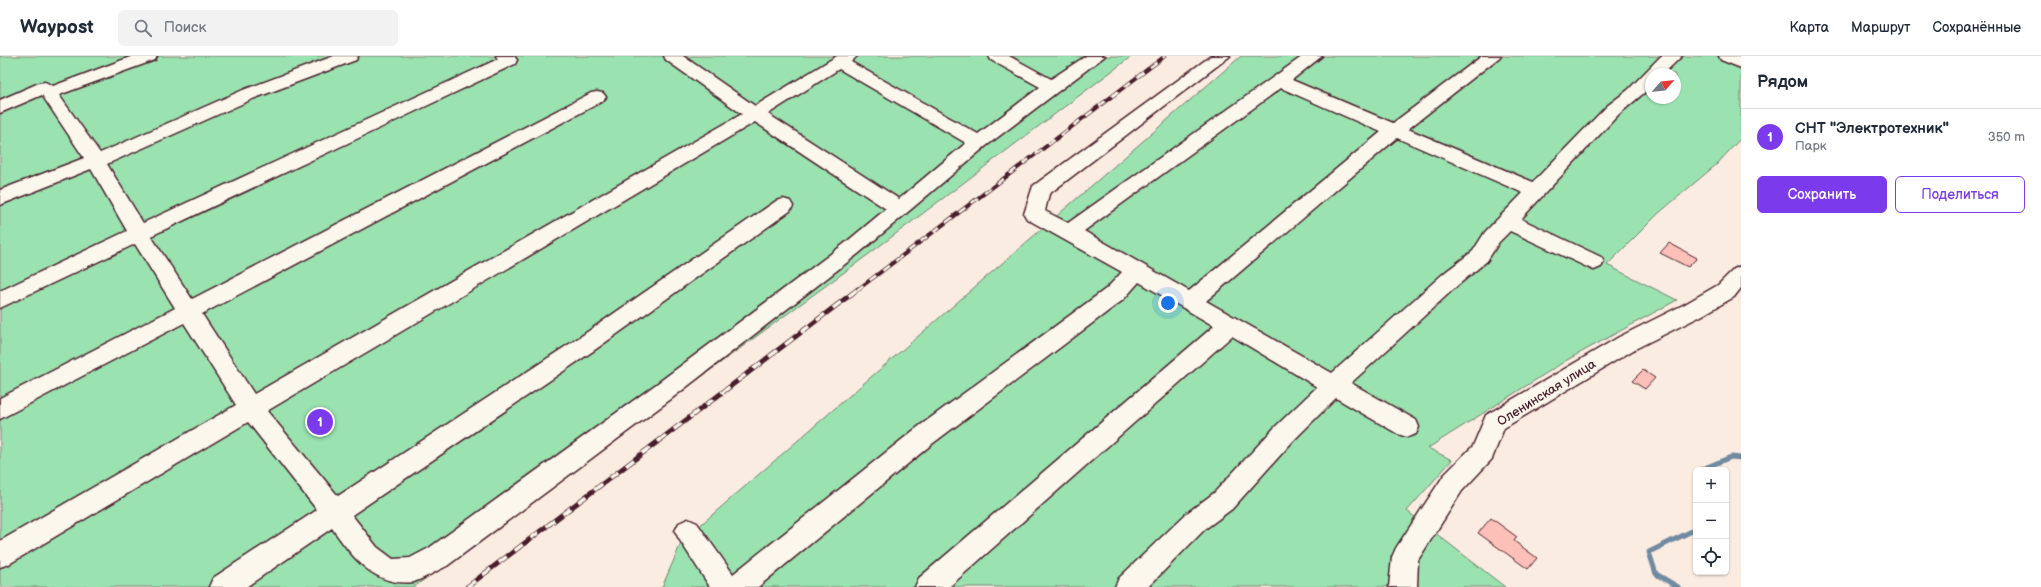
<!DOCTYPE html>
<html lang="ru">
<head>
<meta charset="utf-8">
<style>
	:root { --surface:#fff; --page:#f2f2f3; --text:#1f2937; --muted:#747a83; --line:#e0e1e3; --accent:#7c3aed }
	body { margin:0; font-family:"Balsamiq Sans",sans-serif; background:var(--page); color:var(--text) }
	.controls { position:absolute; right:12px; bottom:12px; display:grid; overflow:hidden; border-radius:6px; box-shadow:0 1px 3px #0004 }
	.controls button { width:36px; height:36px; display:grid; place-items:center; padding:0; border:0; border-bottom:1px solid var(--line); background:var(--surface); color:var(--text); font:20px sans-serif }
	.compass { position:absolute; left:1645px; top:12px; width:36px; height:36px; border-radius:50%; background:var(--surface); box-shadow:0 1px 3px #0004; rotate:62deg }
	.you { position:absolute; left:1168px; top:247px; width:14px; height:14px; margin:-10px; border:3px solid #fff; border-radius:50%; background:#1a73e8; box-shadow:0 0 0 6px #1a73e833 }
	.badge { display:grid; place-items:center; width:26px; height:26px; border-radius:50%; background:var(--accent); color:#fff; font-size:13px; font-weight:700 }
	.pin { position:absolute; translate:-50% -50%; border:2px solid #fff; box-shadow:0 1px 4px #0006 }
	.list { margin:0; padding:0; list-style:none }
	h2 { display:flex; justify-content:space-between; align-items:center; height:52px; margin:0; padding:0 16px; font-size:17px }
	h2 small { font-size:13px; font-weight:400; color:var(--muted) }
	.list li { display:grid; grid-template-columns:26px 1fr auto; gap:12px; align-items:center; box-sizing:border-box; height:56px; padding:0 16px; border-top:1px solid var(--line) }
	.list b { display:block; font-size:15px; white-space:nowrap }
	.list p { margin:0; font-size:13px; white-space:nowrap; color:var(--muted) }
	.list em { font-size:13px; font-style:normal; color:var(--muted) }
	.actions { display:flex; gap:8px; padding:12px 16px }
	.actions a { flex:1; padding:9px 0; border:1px solid var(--accent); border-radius:6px; text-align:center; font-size:14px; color:var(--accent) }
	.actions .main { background:var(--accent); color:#fff }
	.icon { flex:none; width:22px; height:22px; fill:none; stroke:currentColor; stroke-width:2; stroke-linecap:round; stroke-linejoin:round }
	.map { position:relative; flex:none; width:1741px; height:531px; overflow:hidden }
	header { display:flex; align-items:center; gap:24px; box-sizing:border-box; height:56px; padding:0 20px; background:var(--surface); border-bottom:1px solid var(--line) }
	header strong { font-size:19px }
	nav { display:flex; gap:22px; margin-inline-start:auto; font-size:14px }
	.search { width:280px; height:36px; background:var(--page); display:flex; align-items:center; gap:10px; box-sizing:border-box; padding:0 14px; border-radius:6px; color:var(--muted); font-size:15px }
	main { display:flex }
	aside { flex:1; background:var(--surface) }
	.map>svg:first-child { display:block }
	.green { fill:#9ae2b0; stroke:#72806e; fill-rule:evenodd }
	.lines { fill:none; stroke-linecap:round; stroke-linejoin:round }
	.stream { stroke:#718a9f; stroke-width:5 }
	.building { fill:#fcc0b9; stroke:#4a1f2b }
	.minor-casing { stroke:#4a1f2b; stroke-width:3 }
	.minor { fill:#fbf7ec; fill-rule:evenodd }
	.rail-far1-casing { stroke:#4a1f2b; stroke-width:4 }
	.rail-casing { stroke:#4a1f2b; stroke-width:5 }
	.rail-far1 { stroke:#fbf7ec; stroke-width:2.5; stroke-dasharray:8; stroke-linecap:butt }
	.rail { stroke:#fbf7ec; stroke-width:3.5; stroke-dasharray:10; stroke-linecap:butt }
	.labels { text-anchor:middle; stroke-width:3.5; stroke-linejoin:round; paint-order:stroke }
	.street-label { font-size:13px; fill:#4a1f2b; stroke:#fbf7ec }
</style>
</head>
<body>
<header>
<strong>Waypost</strong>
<div class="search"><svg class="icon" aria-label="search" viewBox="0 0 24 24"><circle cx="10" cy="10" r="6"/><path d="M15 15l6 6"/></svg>Поиск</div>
<nav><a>Карта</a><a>Маршрут</a><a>Сохранённые</a></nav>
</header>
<main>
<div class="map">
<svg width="1741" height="531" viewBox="0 0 1741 531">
	<rect width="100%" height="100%" fill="#fbece2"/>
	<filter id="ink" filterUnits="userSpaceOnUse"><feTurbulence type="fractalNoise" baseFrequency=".025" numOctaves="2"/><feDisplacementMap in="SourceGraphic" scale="8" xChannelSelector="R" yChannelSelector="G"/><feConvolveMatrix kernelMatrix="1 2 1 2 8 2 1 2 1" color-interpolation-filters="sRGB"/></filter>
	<g filter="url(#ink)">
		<g class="green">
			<polygon points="0,0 1132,0 865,201 414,531 0,531"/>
			<path d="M1241,0H1741V82L1717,108L1659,157L1607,209L1677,244L1567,304L1428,392L1452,404L1407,455L1505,531H662L682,485ZM1651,18H1675V42H1651Z"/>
		</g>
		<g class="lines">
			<g class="stream">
				<polyline points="1700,414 1731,401 1741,402"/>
				<polyline points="1678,531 1656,518 1649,496 1696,473"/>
			</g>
		</g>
		<g class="building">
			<polygon points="1669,187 1684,195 1697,202 1688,211 1660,197"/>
			<polygon points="1643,314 1655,322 1645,333 1632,325"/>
			<polygon points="1491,462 1517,481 1514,485 1537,502 1528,513 1478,477"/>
		</g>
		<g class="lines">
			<g class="minor-casing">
				<g id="minor">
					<path d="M133,0H157L155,4L59,39L100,97L243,34L334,0H358L356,4L255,42L107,108L143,167L498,3L496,0H514L517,4L515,8C394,66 272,122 151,180L192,243L591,37L597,36L603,37L606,41L603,45L202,258L254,338L742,58L666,4L664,0H683L755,50L837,0H857L851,6L978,78L1040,31L991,4L989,0H1009L1051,23L1086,0H1105L986,90L858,198L671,343L447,510C436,515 425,522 414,526C373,531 352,500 332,472L246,531H209L213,522L317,454L248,366L9,508L0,511V485L236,349L184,267L0,363V342L175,252L135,188L0,252V235L127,175L91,113L0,149V134L84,102L42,39L0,57V44L39,27L45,26L53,30ZM839,13L966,87L899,143L768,58ZM755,66L886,153L844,188L655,329L429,492L410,502L393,503L377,491L352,459L596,293L790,155L793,150L790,145L783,143L776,145L580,281L338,440L267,355Z"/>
					<path d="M1211,0H1230L1049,138L1045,155L1068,167L1303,0H1322L1292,24L1393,67L1482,0H1501L1408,73L1533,126L1607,50L1628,34L1661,0H1682L1663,18H1651V31L1619,58L1521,163L1601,201L1604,206L1601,211L1594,214L1587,211L1510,175L1499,186L1487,205L1458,229L1351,327L1416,364L1419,371L1416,378L1407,381L1398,378L1336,342L1293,385L1232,453L1205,473L1148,531H1115L1119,522L1187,457L1214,437L1275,371L1317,331L1232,280L949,531H915L919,522L1214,270L1139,226L1123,244L932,388L758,531H710L679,483L675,475L679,467L688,463L697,467L733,518L914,374L1107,232L1122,216L1027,163L1024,158L1033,130ZM1281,32L1381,76L1189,235L1084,175ZM1397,82L1523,137L1485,176L1473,195L1444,217L1332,317L1206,245Z"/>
					<polygon points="1719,0 1741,0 1741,12 1721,4"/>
					<polygon points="1741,210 1741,232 1734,241 1701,260 1635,293 1504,372 1492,403 1462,435 1418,504 1417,531 1389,531 1392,501 1396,492 1444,419 1473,390 1486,359 1619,281 1685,248 1718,229 1734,213"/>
				</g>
			</g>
			<use href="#minor" class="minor"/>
			<g class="rail-far1-casing">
				<polyline id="rail-far1" points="857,234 1165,0"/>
			</g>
			<g class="rail-casing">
				<polyline id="rail" points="467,531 858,233"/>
			</g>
			<use href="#rail-far1" class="rail-far1"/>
			<use href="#rail" class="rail"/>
		</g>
	</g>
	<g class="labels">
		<g class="street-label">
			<text transform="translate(1546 336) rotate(-32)" y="5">Оленинская улица</text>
		</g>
	</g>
</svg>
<div class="controls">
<button>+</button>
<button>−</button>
<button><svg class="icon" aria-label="locate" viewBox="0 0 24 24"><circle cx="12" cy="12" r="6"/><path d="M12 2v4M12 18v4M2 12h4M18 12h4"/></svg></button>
</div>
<svg class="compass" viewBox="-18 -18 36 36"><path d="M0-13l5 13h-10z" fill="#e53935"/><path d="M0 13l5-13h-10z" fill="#747a83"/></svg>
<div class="you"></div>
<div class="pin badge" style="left:320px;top:366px">1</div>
</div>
<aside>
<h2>Рядом<small></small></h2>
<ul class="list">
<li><span class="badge">1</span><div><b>СНТ &quot;Электротехник&quot;</b><p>Парк</p></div><em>350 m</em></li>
</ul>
<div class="actions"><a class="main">Сохранить</a><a>Поделиться</a></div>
</aside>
</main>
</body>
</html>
